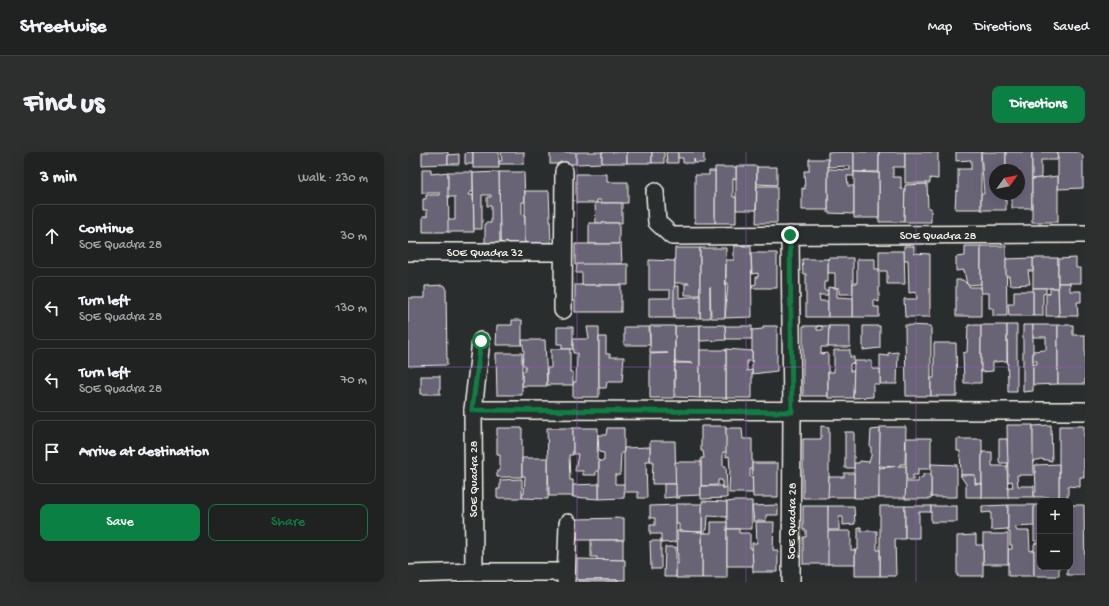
<!DOCTYPE html>
<html lang="en">
<head>
<meta charset="utf-8">
<style>
	:root { --surface:#202222; --page:#2d2f2f; --text:#f1f3f6; --muted:#a2a4a5; --line:#3d3f40; --accent:#0b8043 }
	body { margin:0; font-family:"Gochi Hand",sans-serif; background:var(--page); color:var(--text) }
	.controls { position:absolute; right:12px; bottom:12px; display:grid; overflow:hidden; border-radius:8px; box-shadow:0 4px 16px #0002 }
	.controls button { width:36px; height:36px; display:grid; place-items:center; padding:0; border:0; border-bottom:1px solid var(--line); background:var(--surface); color:var(--text); font:20px sans-serif }
	.compass { position:absolute; left:581px; top:12px; width:36px; height:36px; border-radius:50%; background:var(--surface); box-shadow:0 4px 16px #0002; rotate:57deg }
	.stop { position:absolute; width:12px; height:12px; margin:-9px; border:3px solid #0b8043; border-radius:50%; background:#fff }
	.stop.end { background:#0b8043; border-color:#fff; box-shadow:0 1px 4px #0008 }
	.list { margin:0; padding:0; list-style:none }
	h2 { display:flex; justify-content:space-between; align-items:center; height:52px; margin:0; padding:0 16px; font-size:17px }
	h2 small { font-size:13px; font-weight:400; color:var(--muted) }
	.list li { display:grid; grid-template-columns:26px 1fr auto; gap:12px; align-items:center; box-sizing:border-box; height:64px; margin:0 8px 8px; padding:0 8px; border:1px solid var(--line); border-radius:8px }
	.list b { display:block; font-size:15px; white-space:nowrap }
	.list p { margin:0; font-size:13px; white-space:nowrap; color:var(--muted) }
	.list em { font-size:13px; font-style:normal; color:var(--muted) }
	.actions { display:flex; gap:8px; padding:12px 16px }
	.actions a { flex:1; padding:9px 0; border:1px solid var(--accent); border-radius:8px; text-align:center; font-size:14px; color:var(--accent) }
	.actions .main { background:var(--accent); color:#fff }
	.icon { flex:none; width:22px; height:22px; fill:none; stroke:currentColor; stroke-width:2; stroke-linecap:round; stroke-linejoin:round }
	.map { position:relative; flex:none; width:677px; height:430px; overflow:hidden; border-radius:8px }
	header { display:flex; align-items:center; gap:24px; box-sizing:border-box; height:56px; padding:0 20px; background:var(--surface); border-bottom:1px solid var(--line) }
	header strong { font-size:19px }
	nav { display:flex; gap:22px; margin-inline-start:auto; font-size:14px }
	.intro { display:flex; align-items:center; justify-content:space-between; box-sizing:border-box; height:96px; padding:0 24px }
	h1 { margin:0; font-size:28px }
	.button { padding:10px 18px; border-radius:8px; background:var(--accent); color:#fff; font-size:14px; font-weight:700 }
	main { display:flex; gap:24px; padding:0 24px }
	aside { flex:1; background:var(--surface); border-radius:8px; box-shadow:0 4px 16px #0002 }
	.map>svg:first-child { display:block }
	.building { fill:#676375; stroke:#f4f1e8; fill-rule:evenodd }
	.lines { fill:none; stroke-linecap:round; stroke-linejoin:round }
	.minor-casing { stroke:#f4f1e8; stroke-width:20 }
	.minor { stroke:#2a2d2e; stroke-width:17 }
	.route { stroke:#0b8043; stroke-width:5 }
	.grid { fill:none; stroke:#995dc9; stroke-width:1; stroke-opacity:0.55 }
	.labels { text-anchor:middle; stroke-width:3; stroke-linejoin:round; paint-order:stroke }
	.street-label { font-size:12px; fill:#f4f1e8; stroke:#2a2d2e }
</style>
</head>
<body>
<header>
<strong>Streetwise</strong>
<nav><a>Map</a><a>Directions</a><a>Saved</a></nav>
</header>
<div class="intro"><h1>Find us</h1><a class="button">Directions</a></div>
<main>
<aside>
<h2>3 min<small>Walk · 230 m</small></h2>
<ul class="list">
<li><svg class="icon" aria-label="ahead" viewBox="0 0 24 24"><path d="M12 20V5M6 11l6-6 6 6"/></svg><div><b>Continue</b><p>SOE Quadra 28</p></div><em>30 m</em></li>
<li><svg class="icon" aria-label="left" viewBox="0 0 24 24"><path d="M17 20v-9H6M10 6l-5 5 5 5"/></svg><div><b>Turn left</b><p>SOE Quadra 28</p></div><em>130 m</em></li>
<li><svg class="icon" aria-label="left" viewBox="0 0 24 24"><path d="M17 20v-9H6M10 6l-5 5 5 5"/></svg><div><b>Turn left</b><p>SOE Quadra 28</p></div><em>70 m</em></li>
<li><svg class="icon" aria-label="arrive" viewBox="0 0 24 24"><path d="M6 21V4h12l-3 4 3 4H6"/></svg><div><b>Arrive at destination</b></div></li>
</ul>
<div class="actions"><a class="main">Save</a><a>Share</a></div>
</aside>
<div class="map">
<svg width="677" height="430" viewBox="0 0 677 430">
	<rect width="100%" height="100%" fill="#2a2d2e"/>
	<filter id="ink" filterUnits="userSpaceOnUse"><feTurbulence type="fractalNoise" baseFrequency=".025" numOctaves="2"/><feDisplacementMap in="SourceGraphic" scale="8" xChannelSelector="R" yChannelSelector="G"/><feConvolveMatrix kernelMatrix="1 2 1 2 8 2 1 2 1" color-interpolation-filters="sRGB"/></filter>
	<g filter="url(#ink)">
		<g class="building">
			<polygon points="14,0 40,0 40,12 14,13"/>
			<polygon points="59,0 65,0 65,12 57,12 57,2"/>
			<rect x="65" y="0" width="26" height="16"/>
			<polygon points="93,0 116,0 116,12 91,12 91,9 94,9"/>
			<rect x="142" y="0" width="26" height="12"/>
			<polygon points="169,0 194,0 194,11 168,12"/>
			<rect x="194" y="0" width="25" height="11"/>
			<rect x="219" y="0" width="25" height="11"/>
			<rect x="244" y="0" width="12" height="11"/>
			<polygon points="258,0 270,0 270,11 259,11"/>
			<polygon points="270,0 296,0 296,11 287,11 286,7 286,11 275,11 275,6 270,6"/>
			<polygon points="420,0 446,0 446,24 439,24 440,34 446,34 446,62 420,61 420,17 442,18 442,14 420,15"/>
			<rect x="446" y="0" width="25" height="20"/>
			<polygon points="471,0 497,0 497,15 485,15 485,25 493,25 493,37 497,37 496,70 471,70"/>
			<polygon points="497,0 530,0 530,27 522,26 522,31 497,31"/>
			<polygon points="548,0 573,0 573,57 547,57 548,39 550,39 550,17 563,17 563,8 548,9"/>
			<polygon points="573,0 598,0 598,18 587,18 587,42 598,42 598,58 573,58 573,42 576,42"/>
			<polygon points="598,0 624,0 624,56 604,56 604,42 611,42 611,18 598,18"/>
			<polygon points="624,0 650,0 649,8 633,8 633,26 624,27"/>
			<polygon points="650,0 675,0 675,36 650,37"/>
			<polygon points="51,2 51,12 40,12 40,3"/>
			<polygon points="401,7 420,7 420,58 394,58 394,36 397,37 396,19 401,19"/>
			<polygon points="328,14 349,14 348,58 328,58"/>
			<polygon points="307,15 328,15 328,27 325,26 325,45 328,45 328,71 307,71"/>
			<polygon points="349,15 369,15 369,33 349,32"/>
			<polygon points="14,17 23,17 23,22 40,20 41,80 15,80 15,64 19,64 19,58 15,58 15,47 18,47 18,43 32,43 32,41 14,41"/>
			<polygon points="301,19 307,19 307,71 287,71 287,23 301,23"/>
			<polygon points="40,20 65,20 65,40 62,40 61,43 65,43 66,80 40,80 40,68 47,68 47,45 40,45"/>
			<polygon points="91,20 116,20 117,50 114,50 114,63 117,63 117,92 92,92"/>
			<polygon points="91,20 92,91 77,91 77,71 83,71 83,54 79,54 79,45 83,45 83,43 74,43 74,77 66,77 65,21"/>
			<polygon points="446,20 471,21 471,66 446,66"/>
			<polygon points="168,22 199,22 199,30 220,30 220,51 193,51 193,48 189,48 189,51 168,51"/>
			<polygon points="650,24 650,70 624,70 624,27"/>
			<polygon points="519,32 520,56 523,56 523,70 496,70 497,33"/>
			<polygon points="349,34 369,34 369,71 348,71"/>
			<polygon points="117,39 141,39 143,92 117,92"/>
			<polygon points="187,51 214,51 214,71 188,71"/>
			<rect x="181" y="71" width="30" height="21"/>
			<polygon points="167,92 213,92 214,112 167,113"/>
			<polygon points="326,94 343,94 344,165 317,166 320,131 318,131 318,108 326,108"/>
			<polygon points="496,94 506,94 506,101 522,102 522,165 497,165 496,147 509,147 508,140 501,141 500,108 496,108"/>
			<polygon points="557,94 573,94 573,132 559,133 556,118 548,119 548,105 557,104"/>
			<polygon points="573,94 598,94 599,164 585,164 585,156 581,156 581,141 573,141"/>
			<polygon points="267,96 292,96 292,143 277,143 277,132 281,132 281,131 266,131"/>
			<polygon points="292,96 318,96 317,166 303,166 302,135 302,166 292,166"/>
			<polygon points="471,99 496,99 497,132 479,132 479,119 471,119"/>
			<polygon points="343,101 369,101 369,136 344,136 344,133 348,132 348,125 350,125 350,121 344,122"/>
			<polygon points="420,106 445,106 445,142 431,142 431,136 427,136 427,121 420,121"/>
			<rect x="625" y="106" width="25" height="30"/>
			<polygon points="625,106 625,119 620,119 622,132 602,133 601,124 598,124 598,107"/>
			<polygon points="668,106 668,116 673,116 673,131 650,131 650,107"/>
			<polygon points="394,107 420,107 420,130 416,130 416,138 420,138 420,143 411,143 412,149 420,149 420,165 398,165 398,122 395,122"/>
			<polygon points="449,107 467,107 467,117 471,117 471,150 466,148 466,155 471,155 471,165 445,165 445,131 449,131"/>
			<polygon points="241,108 267,109 266,166 241,166 241,146 262,146 262,138 241,138"/>
			<polygon points="220,112 220,133 174,133 174,121 168,121 169,112"/>
			<polygon points="548,128 555,128 562,135 573,135 573,164 548,164"/>
			<polygon points="650,131 662,131 662,139 673,139 673,150 669,150 670,164 651,164"/>
			<polygon points="36,133 38,135 39,213 0,214 0,146 17,146 17,134"/>
			<rect x="167" y="133" width="46" height="27"/>
			<polygon points="266,134 271,134 271,146 292,144 292,166 266,166"/>
			<polygon points="420,135 429,136 429,145 445,146 445,165 420,165"/>
			<polygon points="625,136 638,136 638,141 635,142 635,164 625,164"/>
			<polygon points="642,136 650,136 651,164 638,164 638,142 642,141"/>
			<polygon points="606,139 625,139 625,164 601,164 600,152 606,152"/>
			<polygon points="104,168 114,168 114,193 88,193 89,173 104,173"/>
			<polygon points="292,173 292,246 267,245 267,211 285,211 267,210 267,174"/>
			<polygon points="292,173 317,173 318,188 292,189"/>
			<polygon points="497,173 523,174 523,244 498,244"/>
			<polygon points="560,173 573,173 573,231 556,231 555,201 559,200"/>
			<polygon points="573,173 599,173 599,209 585,210 585,219 573,220"/>
			<polygon points="599,173 609,173 609,240 600,240"/>
			<polygon points="615,173 625,173 625,239 615,240"/>
			<polygon points="625,173 650,173 650,232 625,233 625,212 629,212 629,209 625,209 625,199 638,198 638,185 625,185"/>
			<polygon points="650,173 665,173 665,183 677,183 677,232 650,232"/>
			<polygon points="242,174 267,174 266,246 242,246 242,202 260,201 242,201"/>
			<polygon points="317,174 344,174 344,187 318,187"/>
			<polygon points="355,174 369,174 369,219 344,222 344,178 355,177"/>
			<path d="M395,174H421V195H413V202L420,201V244H395ZM409,174H414V178H409Z"/>
			<polygon points="421,174 442,174 442,195 420,195"/>
			<polygon points="455,174 472,174 472,196 455,198"/>
			<polygon points="149,175 165,175 165,197 154,197 154,192 149,192"/>
			<polygon points="179,175 191,175 191,245 165,245 165,230 168,230 169,201 165,201 165,187 181,187"/>
			<polygon points="216,175 241,175 242,193 216,193"/>
			<polygon points="191,185 198,185 198,202 202,202 202,205 216,205 214,230 199,230 198,236 191,236"/>
			<polygon points="114,188 137,188 139,234 114,234 114,219 117,219 117,213 114,213 116,199"/>
			<polygon points="526,191 548,191 549,244 523,244 523,226 526,226"/>
			<polygon points="143,197 162,197 162,220 165,220 165,233 139,233 139,216 143,216"/>
			<polygon points="318,197 344,199 344,209 339,209 339,219 344,218 344,246 318,246"/>
			<rect x="292" y="198" width="26" height="48"/>
			<polygon points="426,198 442,198 442,205 446,205 446,211 442,212 442,219 446,219 445,246 420,246 420,220 426,220"/>
			<polygon points="490,200 489,232 472,232 472,203 480,204 480,201"/>
			<polygon points="88,201 114,201 114,243 89,243"/>
			<polygon points="446,209 464,209 464,217 472,217 472,232 465,232 465,245 445,246"/>
			<rect x="13" y="224" width="19" height="18"/>
			<polygon points="599,273 625,273 626,323 609,323 610,334 626,334 626,345 599,345 600,335 605,335 604,329 600,330"/>
			<polygon points="643,273 644,309 633,307 625,309 625,274"/>
			<polygon points="293,274 318,274 319,300 315,300 315,314 318,314 319,336 314,336 314,328 310,328 310,333 293,334 293,306 296,306 295,299 293,299"/>
			<polygon points="413,274 421,275 421,346 395,346 395,287 413,287"/>
			<polygon points="651,274 676,274 676,326 672,325 672,335 660,334 660,345 651,345"/>
			<polygon points="472,275 498,275 497,312 492,312 492,315 471,314"/>
			<polygon points="89,276 114,276 114,325 89,325 89,319 92,319 92,303 89,303"/>
			<polygon points="139,276 165,276 165,303 161,303 162,328 165,328 165,344 141,344"/>
			<polygon points="165,276 190,276 189,308 191,308 191,319 188,319 188,323 175,323 175,319 167,319 170,302 165,302"/>
			<polygon points="199,276 216,276 216,301 213,301 212,323 207,323 207,332 217,332 216,346 191,347 191,309 196,309 196,301 191,300 190,283 198,283"/>
			<polygon points="318,276 334,276 335,287 344,287 344,317 342,317 342,325 345,325 345,341 321,341 322,317 321,304 318,305"/>
			<polygon points="472,277 471,346 446,346 446,311 451,311 452,309 461,310 463,304 463,295 462,295 463,278"/>
			<rect x="437" y="280" width="9" height="36"/>
			<polygon points="498,286 523,286 523,317 510,317 510,323 505,323 505,328 498,328"/>
			<polygon points="549,287 574,287 574,332 567,332 567,323 553,323 552,299 549,299"/>
			<polygon points="591,287 599,287 600,311 592,311 591,309"/>
			<polygon points="242,289 267,289 268,332 244,332 245,309 242,309"/>
			<polygon points="242,295 242,309 238,309 239,346 230,346 230,340 216,340 216,296"/>
			<polygon points="574,300 584,300 584,314 599,314 600,346 574,346"/>
			<polygon points="114,306 140,306 140,347 114,346 114,342 116,342 117,324 114,324"/>
			<polygon points="267,310 293,310 293,343 271,344 272,346 268,346"/>
			<polygon points="344,311 370,311 370,345 345,345"/>
			<polygon points="523,312 549,313 549,345 523,345"/>
			<polygon points="651,312 651,345 626,345 626,340 628,340 627,313"/>
			<polygon points="492,314 498,314 498,346 471,346 471,316"/>
			<polygon points="436,321 446,321 446,345 420,345 421,325 436,325"/>
			<polygon points="515,322 523,322 523,347 497,347 498,330 510,330 510,327 515,325"/>
			<polygon points="552,323 567,323 567,332 574,332 574,345 558,345 558,332"/>
			<polygon points="114,327 114,346 89,346 89,337 92,337 92,328"/>
			<polygon points="191,332 191,347 165,345 165,333"/>
			<polygon points="256,332 268,332 268,345 256,346"/>
			<polygon points="293,334 314,334 314,336 319,336 319,346 293,347"/>
			<polygon points="294,349 319,350 319,365 300,364 299,378 297,378 297,381 294,381"/>
			<polygon points="326,349 344,349 344,377 319,377 319,350"/>
			<polygon points="268,352 294,352 294,380 271,379 271,372 268,372"/>
			<polygon points="268,353 268,390 253,391 253,382 242,382 242,373 247,373 247,366 242,366 242,354"/>
			<polygon points="370,353 370,363 358,363 358,369 346,369 344,354"/>
			<polygon points="600,353 600,377 583,378 583,360 574,361 574,354"/>
			<polygon points="600,353 626,353 626,374 607,375 609,379 621,379 622,399 626,398 626,424 600,424 600,397 604,397 604,393 602,393 602,380 600,380"/>
			<polygon points="626,353 632,353 632,415 651,415 651,424 626,424 626,392 629,391 629,389 626,389"/>
			<polygon points="662,353 676,353 677,423 659,423 659,415 662,415"/>
			<polygon points="395,354 420,354 421,412 395,412 395,385 398,385 398,378 395,378"/>
			<polygon points="420,354 446,354 447,372 435,373 435,365 431,365 431,378 420,378"/>
			<polygon points="472,354 497,354 497,387 487,387 488,424 472,424"/>
			<polygon points="497,354 523,354 523,360 511,360 511,386 497,386"/>
			<rect x="523" y="354" width="26" height="16"/>
			<polygon points="216,366 216,388 169,388 169,367"/>
			<polygon points="303,370 319,370 319,426 294,426 294,381 303,381"/>
			<polygon points="348,370 366,370 365,398 370,398 370,420 345,420 344,391 349,391"/>
			<polygon points="450,375 453,375 453,379 469,379 469,398 472,398 472,424 447,424 447,398 450,398"/>
			<polygon points="319,377 331,377 331,381 342,381 342,396 344,396 345,414 319,414"/>
			<polygon points="269,379 294,380 294,426 268,426 268,412 270,412"/>
			<polygon points="420,379 443,379 443,398 447,398 447,412 420,412"/>
			<rect x="575" y="382" width="25" height="30"/>
			<polygon points="568,383 568,393 575,393 575,424 549,424 549,384"/>
			<polygon points="183,388 215,388 215,408 189,408 189,405 183,405"/>
			<polygon points="242,389 253,389 253,417 243,417"/>
			<polygon points="257,395 268,395 268,425 256,425"/>
			<polygon points="169,407 217,408 217,428 169,428"/>
			<rect x="170" y="428" width="40" height="2"/>
		</g>
		<g class="lines">
			<g class="minor-casing">
				<g id="minor">
					<polyline points="247,40 249,70 264,84 677,82"/>
					<polyline points="382,83 384,260 383,430"/>
					<polyline points="0,100 155,100"/>
					<polyline points="155,158 156,19"/>
					<polyline points="65,258 677,259"/>
					<polyline points="66,420 65,258 73,189"/>
					<polyline points="3,430 2,422 66,420 158,420"/>
					<polyline points="158,430 160,371"/>
				</g>
			</g>
			<use href="#minor" class="minor"/>
		</g>
	</g>
	<g class="lines" filter="url(#ink)">
		<polyline class="route" points="73,189 64,258 384,260 382,83"/>
	</g>
	<path class="grid" d="M169,0V430M338,0V430M508,0V430M0,215H677"/>
	<g class="labels">
		<g class="street-label">
			<text x="530" y="87">SOE Quadra 28</text>
			<text x="77" y="104">SOE Quadra 32</text>
			<text transform="translate(65 327) rotate(-90)" y="4">SOE Quadra 28</text>
			<text transform="translate(383 369) rotate(-89)" y="4">SOE Quadra 28</text>
		</g>
	</g>
</svg>
<div class="controls">
<button>+</button>
<button>−</button>
</div>
<svg class="compass" viewBox="-18 -18 36 36"><path d="M0-13l5 13h-10z" fill="#e53935"/><path d="M0 13l5-13h-10z" fill="#a2a4a5"/></svg>
<div class="stop" style="left:73px;top:189px"></div>
<div class="stop end" style="left:382px;top:83px"></div>
</div>
</main>
</body>
</html>
